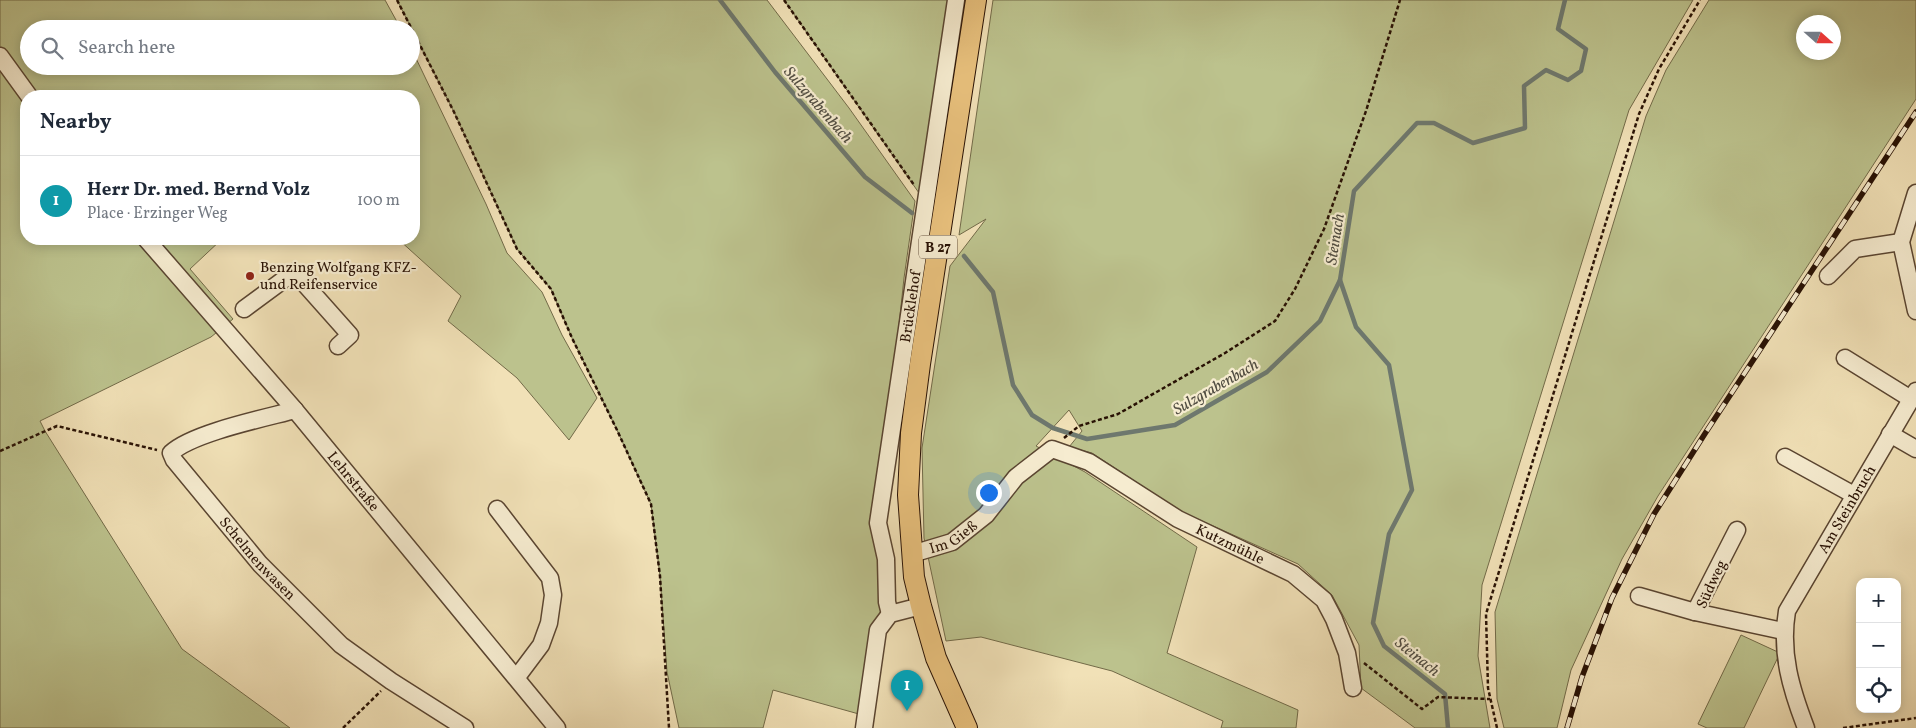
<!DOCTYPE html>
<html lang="en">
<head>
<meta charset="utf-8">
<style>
	:root { --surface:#fff; --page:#f6f6f7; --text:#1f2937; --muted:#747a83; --line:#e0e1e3; --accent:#8f2418 }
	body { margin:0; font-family:Vollkorn,serif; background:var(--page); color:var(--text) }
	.controls { position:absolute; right:15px; bottom:15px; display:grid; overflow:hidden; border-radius:10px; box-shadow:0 2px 12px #0003 }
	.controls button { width:45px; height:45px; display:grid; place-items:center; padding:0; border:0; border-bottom:1px solid var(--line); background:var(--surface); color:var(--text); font:25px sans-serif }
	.compass { position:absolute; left:1796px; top:15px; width:45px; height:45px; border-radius:50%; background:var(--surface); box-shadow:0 2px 12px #0003; rotate:111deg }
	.you { position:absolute; left:988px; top:492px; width:18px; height:18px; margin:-12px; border:4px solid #fff; border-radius:50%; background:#1a73e8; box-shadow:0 0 0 8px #1a73e833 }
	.badge { display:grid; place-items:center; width:32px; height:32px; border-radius:50%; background:var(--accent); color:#fff; font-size:16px; font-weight:700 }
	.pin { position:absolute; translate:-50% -41px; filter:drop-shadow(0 1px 2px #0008) }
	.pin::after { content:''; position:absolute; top:26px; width:18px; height:15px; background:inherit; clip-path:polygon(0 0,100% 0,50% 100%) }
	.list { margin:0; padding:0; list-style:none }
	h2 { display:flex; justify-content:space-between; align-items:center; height:65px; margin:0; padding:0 20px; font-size:21px }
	h2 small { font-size:16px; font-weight:400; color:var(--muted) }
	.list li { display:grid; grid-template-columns:32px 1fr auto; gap:15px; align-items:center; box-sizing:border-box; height:90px; padding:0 20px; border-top:1px solid var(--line) }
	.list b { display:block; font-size:19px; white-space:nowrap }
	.list p { margin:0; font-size:16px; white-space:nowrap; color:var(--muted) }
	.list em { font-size:16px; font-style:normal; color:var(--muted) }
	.icon { flex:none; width:28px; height:28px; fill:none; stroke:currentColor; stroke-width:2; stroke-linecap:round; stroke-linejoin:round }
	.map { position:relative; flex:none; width:1916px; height:728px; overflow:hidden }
	.search { position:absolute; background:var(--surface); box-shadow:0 2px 12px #0003; left:20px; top:20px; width:400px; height:55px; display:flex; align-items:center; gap:12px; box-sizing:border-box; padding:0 18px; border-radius:28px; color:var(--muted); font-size:19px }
	.panel { position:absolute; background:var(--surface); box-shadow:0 2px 12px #0003; left:20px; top:90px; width:400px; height:155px; border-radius:20px }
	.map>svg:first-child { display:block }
	.green { fill:#bcc28d; stroke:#726a48; fill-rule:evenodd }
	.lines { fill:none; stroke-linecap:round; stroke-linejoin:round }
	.stream { stroke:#6e786e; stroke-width:4.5 }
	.minor-casing { stroke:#5a4531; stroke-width:19 }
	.major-casing { stroke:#281104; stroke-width:22 }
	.path { stroke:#281104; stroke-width:2.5; stroke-dasharray:4 2.5; stroke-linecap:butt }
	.minor { stroke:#f6ecd0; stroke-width:16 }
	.major { stroke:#e8c07c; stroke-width:20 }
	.rail-casing { stroke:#281104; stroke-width:5.5 }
	.rail { stroke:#f6ecd0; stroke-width:4; stroke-dasharray:11; stroke-linecap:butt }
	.poi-dot { fill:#8f2418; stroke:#f6ecd0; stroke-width:2 }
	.labels { text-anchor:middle; stroke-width:4.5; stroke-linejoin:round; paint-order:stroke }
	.shield { fill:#f6ecd0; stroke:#665341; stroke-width:1 }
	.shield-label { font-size:14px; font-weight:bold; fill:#281104 }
	.poi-label { font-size:15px; fill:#281104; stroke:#f6ecd0; text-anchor:start }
	.street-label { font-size:15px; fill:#281104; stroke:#f6ecd0 }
	.water-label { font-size:16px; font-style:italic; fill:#514d42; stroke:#f6ecd0 }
</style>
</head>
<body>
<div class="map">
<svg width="1916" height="728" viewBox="0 0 1916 728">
	<rect width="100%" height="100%" fill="#f1e1b7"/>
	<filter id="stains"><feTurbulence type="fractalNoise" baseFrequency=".004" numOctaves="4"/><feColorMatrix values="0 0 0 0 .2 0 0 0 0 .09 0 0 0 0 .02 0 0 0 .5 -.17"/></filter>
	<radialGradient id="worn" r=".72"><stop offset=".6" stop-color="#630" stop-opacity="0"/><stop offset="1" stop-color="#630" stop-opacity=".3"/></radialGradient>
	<g class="green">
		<polygon points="0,0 385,0 401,29 29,29 29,66 411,66 411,48 486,204 507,253 542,292 562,335 597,398 569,440 517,378 448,321 461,296 398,239 414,239 414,96 26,96 26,239 222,239 190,269 233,319 211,337 40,421 45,431 182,649 290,728 0,728"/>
		<polygon points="397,0 767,0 849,108 915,201 904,278 878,523 890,614 866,716 773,690 763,728 679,728 667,672 660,576 651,504 617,430 572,338 551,289 517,249 454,112"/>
		<polygon points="784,0 956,0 926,203"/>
		<polygon points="993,0 1693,0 1629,110 1482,585 1478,656 1490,728 1415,728 1361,688 1359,645 1332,595 1298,564 1182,512 1092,453 1069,447 1082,431 1069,410 1036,446 1085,472 1197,547 1167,653 1298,710 1296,728 1221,728 1223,721 1112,671 981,637 946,641 924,538 922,448 950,266 986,219 959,235"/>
		<path d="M1709,0H1916V99L1658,496L1622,559L1571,670L1557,728H1504L1497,699L1495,612L1646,116L1666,70ZM1834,22V52H1804V22Z"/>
		<polygon points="1741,635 1780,653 1744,728 1707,728 1698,724"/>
	</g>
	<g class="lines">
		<g class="stream">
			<polyline points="720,0 775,72 865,177 912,213"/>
			<polyline points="964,256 993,292 1013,385 1032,415 1053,428 1087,439 1175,425 1267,372 1320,321 1340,280"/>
			<polyline points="1448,728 1445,694 1384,646 1373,623 1389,534 1412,490 1389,365 1356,327 1340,280 1354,191 1417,123 1434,123 1473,143 1525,128 1524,86 1546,70 1568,80 1581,71 1586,49 1558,29 1565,0"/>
		</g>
		<g class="minor-casing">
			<g id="minor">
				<polyline points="0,56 29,96"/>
				<polyline points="1916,193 1901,242 1916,311"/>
				<path id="s1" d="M146,239L295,410L557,728"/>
				<polyline points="1828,276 1855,249 1901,242"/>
				<polyline points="244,309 294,272 350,335 338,346"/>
				<polyline points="1845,358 1911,399"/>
				<path id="s2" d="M295,410C265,418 192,433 171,453L174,460L260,564L341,645L391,681L465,728"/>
				<polyline points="1890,434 1916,449"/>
				<polyline points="1785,457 1854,495"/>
				<polyline points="497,509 550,578 553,595 549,623 541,645 517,677"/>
				<polyline points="1737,530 1695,612 1783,631"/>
				<path id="s3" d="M912,554L952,542L986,515L1016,477L1052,449L1089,462L1178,519L1293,574L1324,600L1334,619L1347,653L1353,688"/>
				<polyline points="1639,596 1695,612"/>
				<path id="s4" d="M890,614L887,602L886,559L878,523L956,0"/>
				<polyline points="864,728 878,630 890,614 921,606"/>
				<path id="s5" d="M1806,728C1791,689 1780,653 1787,611L1916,391"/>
			</g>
		</g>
		<g class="major-casing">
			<polyline id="major" points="967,728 936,658 921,606 914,577 908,495 911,433 920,364 976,0"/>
		</g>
		<g class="path">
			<polyline points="397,0 454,112 517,249 551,289 572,338 617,430 651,504 660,576 669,728"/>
			<polyline points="784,0 914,185"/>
			<polyline points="1064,438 1079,426 1118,414 1225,353 1275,321 1295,289 1324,229 1366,111 1400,0"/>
			<polyline points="0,451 57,426 157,450"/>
			<polyline points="1364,663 1422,709 1438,697 1490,699"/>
			<polyline points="343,728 381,691"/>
			<polyline points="1497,728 1488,688 1486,614 1639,114 1659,69 1700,0"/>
			<polyline points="1843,728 1916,718"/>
		</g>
		<use href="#minor" class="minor"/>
		<use href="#major" class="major"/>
		<g class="rail-casing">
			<polyline id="rail" points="1567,728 1582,677 1612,598 1654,514 1706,432 1916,112"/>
		</g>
		<use href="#rail" class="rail"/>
	</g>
	<circle class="poi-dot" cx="250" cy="276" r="5"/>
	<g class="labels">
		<rect class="shield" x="919" y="235.5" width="38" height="23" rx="4"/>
		<g class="shield-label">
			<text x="938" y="252">B 27</text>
		</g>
		<g class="poi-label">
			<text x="260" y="272">Benzing Wolfgang KFZ-<tspan x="260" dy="17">und Reifenservice</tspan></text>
		</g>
		<g class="street-label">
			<text dy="5" stroke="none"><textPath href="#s4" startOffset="311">Brücklehof</textPath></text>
			<text dy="5" stroke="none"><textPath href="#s1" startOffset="319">Lehrstraße</textPath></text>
			<text dy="5" stroke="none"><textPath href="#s5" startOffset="238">Am Steinbruch</textPath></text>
			<text dy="5" stroke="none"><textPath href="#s3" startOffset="45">Im Gieß</textPath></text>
			<text dy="5" stroke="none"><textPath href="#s3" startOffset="382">Kutzmühle</textPath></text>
			<text dy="5" stroke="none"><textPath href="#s2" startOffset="269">Schelmenwasen</textPath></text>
			<text transform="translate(1711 584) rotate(-65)" y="5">Südweg</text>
		</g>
		<g class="water-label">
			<text transform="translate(819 104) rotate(49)" y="6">Sulzgrabenbach</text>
			<text transform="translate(1334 239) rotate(-81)" y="6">Steinach</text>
			<text transform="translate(1215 386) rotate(-30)" y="6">Sulzgrabenbach</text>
			<text transform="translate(1418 656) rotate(39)" y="6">Steinach</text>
		</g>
	</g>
	<rect width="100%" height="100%" filter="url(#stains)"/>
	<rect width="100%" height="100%" fill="url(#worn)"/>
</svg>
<div class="controls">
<button>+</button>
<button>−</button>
<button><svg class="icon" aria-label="locate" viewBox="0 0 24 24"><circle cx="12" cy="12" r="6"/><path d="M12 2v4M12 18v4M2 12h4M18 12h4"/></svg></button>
</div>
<svg class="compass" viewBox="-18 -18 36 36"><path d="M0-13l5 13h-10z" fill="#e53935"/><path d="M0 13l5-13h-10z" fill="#747a83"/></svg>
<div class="you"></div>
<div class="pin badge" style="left:907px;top:711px;background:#0f9aa8">1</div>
<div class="search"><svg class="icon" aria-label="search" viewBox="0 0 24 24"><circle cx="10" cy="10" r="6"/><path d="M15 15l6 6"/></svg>Search here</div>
<section class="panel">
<h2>Nearby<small></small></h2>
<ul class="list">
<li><span class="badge" style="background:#0f9aa8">1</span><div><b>Herr Dr. med. Bernd Volz</b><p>Place · Erzinger Weg</p></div><em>100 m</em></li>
</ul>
</section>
</div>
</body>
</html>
